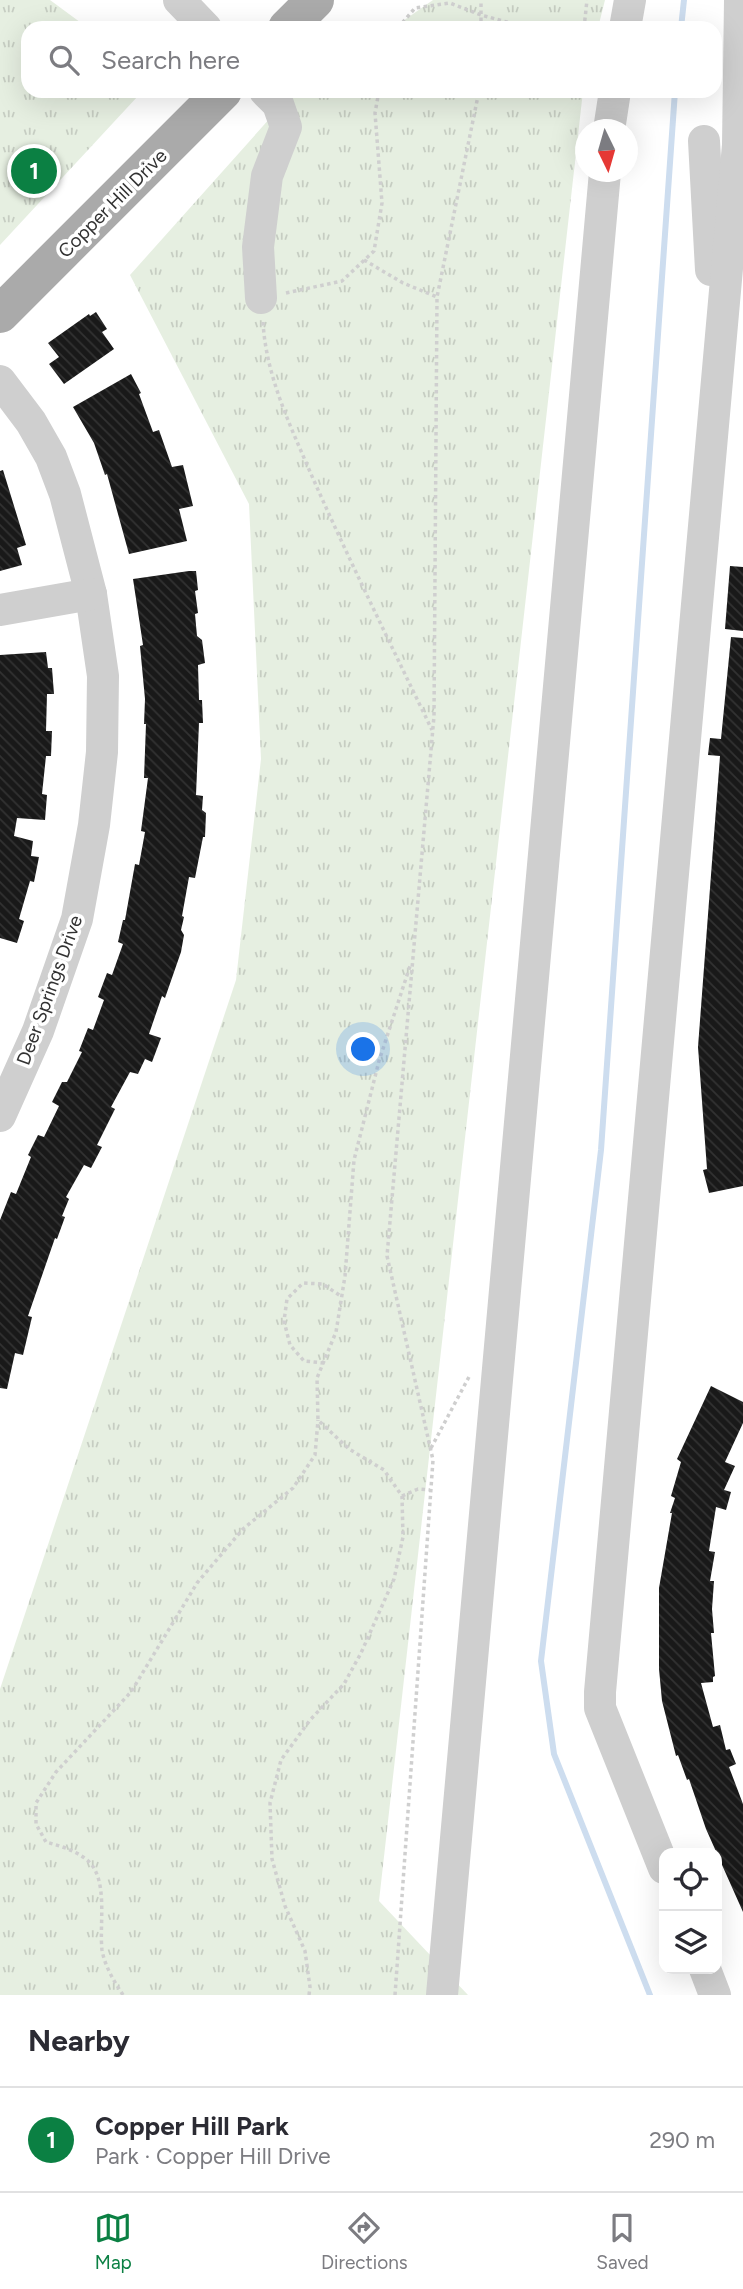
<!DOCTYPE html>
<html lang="en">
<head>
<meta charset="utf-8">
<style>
	:root { --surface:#fff; --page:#f2f2f3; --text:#2b2b33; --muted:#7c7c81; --line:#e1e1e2; --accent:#0b8043 }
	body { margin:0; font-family:Figtree,sans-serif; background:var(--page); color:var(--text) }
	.controls { position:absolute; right:21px; bottom:21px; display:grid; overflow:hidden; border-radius:14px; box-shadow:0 7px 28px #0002 }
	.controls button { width:63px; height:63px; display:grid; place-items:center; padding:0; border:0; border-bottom:2px solid var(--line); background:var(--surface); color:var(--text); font:35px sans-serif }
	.compass { position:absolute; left:575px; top:119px; width:63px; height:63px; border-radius:50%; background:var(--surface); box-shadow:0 7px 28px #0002; rotate:175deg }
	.you { position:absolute; left:364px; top:1050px; width:24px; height:24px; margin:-18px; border:5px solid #fff; border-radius:50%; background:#1a73e8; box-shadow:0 0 0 10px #1a73e833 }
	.badge { display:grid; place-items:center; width:46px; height:46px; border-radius:50%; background:var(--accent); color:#fff; font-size:23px; font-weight:700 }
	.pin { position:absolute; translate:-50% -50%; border:4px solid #fff; box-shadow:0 2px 7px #0006 }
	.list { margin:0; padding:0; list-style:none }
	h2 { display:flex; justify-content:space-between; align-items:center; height:91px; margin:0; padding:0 28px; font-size:30px }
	h2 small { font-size:23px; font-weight:400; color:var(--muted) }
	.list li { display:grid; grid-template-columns:46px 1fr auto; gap:21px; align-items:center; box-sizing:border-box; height:105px; padding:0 28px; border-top:2px solid var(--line) }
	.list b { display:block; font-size:26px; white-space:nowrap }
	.list p { margin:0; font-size:23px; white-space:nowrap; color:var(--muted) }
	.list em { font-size:23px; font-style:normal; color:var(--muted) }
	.icon { flex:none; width:38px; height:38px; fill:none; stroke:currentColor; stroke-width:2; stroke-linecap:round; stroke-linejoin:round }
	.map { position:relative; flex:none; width:743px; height:1995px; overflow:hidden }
	.search { position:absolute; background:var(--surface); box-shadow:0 7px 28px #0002; left:21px; right:21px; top:21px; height:77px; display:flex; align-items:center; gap:18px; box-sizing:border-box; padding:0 24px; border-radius:21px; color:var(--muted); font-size:26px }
	.sheet { height:196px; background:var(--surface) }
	nav { display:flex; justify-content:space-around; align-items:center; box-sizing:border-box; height:98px; border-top:2px solid var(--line); background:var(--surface); font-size:19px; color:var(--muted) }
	nav a { display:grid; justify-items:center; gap:4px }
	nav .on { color:var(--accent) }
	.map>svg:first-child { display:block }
	.grass { fill:url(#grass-tufts) }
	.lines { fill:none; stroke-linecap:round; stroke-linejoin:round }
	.stream { stroke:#cdddef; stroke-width:6 }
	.building { fill:url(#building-back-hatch) }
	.path { stroke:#cfcfcf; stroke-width:3.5; stroke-dasharray:3.5 3.5; stroke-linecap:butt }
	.minor { stroke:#cfcfcf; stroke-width:32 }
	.major { stroke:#aaa; stroke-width:38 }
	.labels { text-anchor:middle; stroke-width:7; stroke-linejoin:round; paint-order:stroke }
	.street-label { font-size:19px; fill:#323232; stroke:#fff }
</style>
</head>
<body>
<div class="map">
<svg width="743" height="1995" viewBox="0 0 743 1995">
	<defs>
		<pattern id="grass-tufts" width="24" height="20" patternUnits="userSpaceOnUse" patternTransform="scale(1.75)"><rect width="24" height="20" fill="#e6efe1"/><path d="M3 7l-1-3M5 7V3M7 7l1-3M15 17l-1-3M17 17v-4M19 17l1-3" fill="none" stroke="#c6cdc2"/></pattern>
		<pattern id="building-back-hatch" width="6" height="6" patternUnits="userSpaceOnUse" patternTransform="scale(1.75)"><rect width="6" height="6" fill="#191919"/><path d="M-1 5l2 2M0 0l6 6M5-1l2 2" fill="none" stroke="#323232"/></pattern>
	</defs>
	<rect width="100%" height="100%" fill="#fff"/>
	<g class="grass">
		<polygon points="0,0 50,0 88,28 28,28 28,91 136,91 138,96 0,245"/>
		<polygon points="433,0 605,0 598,28 393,28"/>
		<polygon points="303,91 583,91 379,1901 468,1995 0,1995 0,1689 236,980 261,759 249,504 130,275 280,107"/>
	</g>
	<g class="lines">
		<g class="stream">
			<polyline points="681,28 684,0"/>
			<polyline points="650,1995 554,1754 541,1661 601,1150 675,91"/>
		</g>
	</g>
	<g class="building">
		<polygon points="96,312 107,329 102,332 114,349 64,384 49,364 59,357 48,343 89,314 90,316"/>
		<polygon points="131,374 141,393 139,394 153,432 159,430 172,467 183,465 193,506 179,509 187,541 129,554 107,474 105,475 94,443 73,407"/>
		<polygon points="3,470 26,545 17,548 22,565 0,571 0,471"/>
		<polygon points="730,566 743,567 743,631 725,629"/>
		<polygon points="189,571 196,571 198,590 195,591 198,613 195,614 197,636 202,640 205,663 198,665 199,700 202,700 203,723 199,723 196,795 203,796 202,810 206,813 205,837 203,837 195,878 189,877 182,916 184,917 181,930 184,935 181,952 165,998 162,996 149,1034 161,1038 152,1062 145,1059 138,1074 130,1072 111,1107 115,1109 97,1145 102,1147 91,1168 84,1165 66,1197 69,1199 62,1216 65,1217 57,1239 55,1238 28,1316 32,1317 23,1355 15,1353 7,1389 0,1388 0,1220 11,1192 16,1194 31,1157 28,1155 38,1135 44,1137 59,1106 52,1102 62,1082 67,1082 82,1052 79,1051 88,1028 93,1030 104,1000 98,997 107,973 112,975 123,944 118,942 123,920 125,920 135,864 139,865 145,832 141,831 148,778 144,778 146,724 144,724 145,699 140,646 143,645 133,579"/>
		<polygon points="731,637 743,638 743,1186 709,1193 703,1170 707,1169 698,1047 720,756 708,755 710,738 721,739"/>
		<polygon points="46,652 48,668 52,668 54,694 47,694 46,731 52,731 51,756 46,756 42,794 47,795 45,820 17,818 14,836 33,841 31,856 39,857 34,882 30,881 19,919 24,921 17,943 0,938 0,655"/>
		<polygon points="711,1386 743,1402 743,1423 725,1462 735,1466 724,1490 731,1492 726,1510 716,1507 709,1551 715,1552 710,1581 714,1581 712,1609 714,1633 711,1633 715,1676 713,1677 713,1682 701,1683 713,1727 720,1725 726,1750 730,1749 736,1764 729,1767 743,1804 743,1912 706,1829 689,1779 687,1780 678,1755 676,1756 662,1701 659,1669 659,1588 672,1513 670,1513 675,1498 671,1496 681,1462 677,1459"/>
	</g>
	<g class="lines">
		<g class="path">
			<polyline points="398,28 415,8 450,3 481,15 529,28"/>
			<polyline points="481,28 481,0"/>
			<polyline points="584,28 587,0"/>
			<polyline points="364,260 403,283 437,297"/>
			<polyline points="286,293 342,281 374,251 382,203 375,113 379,91"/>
			<path d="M263,322C266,376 290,425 311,474C349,560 391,645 432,730"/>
			<polyline points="324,1363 304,1361 290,1345 284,1321 287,1299 303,1283 323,1284 342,1297"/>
			<polyline points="431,1448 470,1375"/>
			<polyline points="402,1496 418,1489 430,1490"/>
			<path d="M123,1995C114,1981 105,1967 102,1950C99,1924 109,1878 87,1860C75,1850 60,1846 46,1842L36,1824V1803L56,1772L131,1692L197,1583L243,1529L293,1488L315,1455L318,1420"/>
			<polyline points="309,1995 310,1987 305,1951 285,1906 272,1859 270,1803 281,1760 310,1720 344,1684 361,1653 394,1579 403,1537 402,1496 384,1470 349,1449 318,1420 317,1378 336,1332 345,1276 354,1160 379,1061 410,966"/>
			<polyline points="395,1995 433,1460 387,1256 434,716 437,297 479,91"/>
		</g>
		<g class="minor">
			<polyline points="179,0 206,28"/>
			<polyline points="625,28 630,0"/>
			<polyline points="609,130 615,91"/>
			<polyline points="704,141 711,270"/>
			<polyline points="261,298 258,247 267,176 286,127 278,104 265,91"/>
			<polyline points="0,381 31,422 51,457 65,494 91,594 103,676 102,752 94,825 77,919 38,1031 0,1116"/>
			<polyline points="0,610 91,594"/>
			<polyline points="664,1868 600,1708 600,1692 738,145 740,0"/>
			<polyline points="705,1969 715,1995"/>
			<polyline points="442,1995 605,172"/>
		</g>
		<g class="major">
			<polyline points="287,28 315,0"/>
			<polyline points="0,314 223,91"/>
		</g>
	</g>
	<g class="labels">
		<g class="street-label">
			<text transform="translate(112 203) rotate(-45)" y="7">Copper Hill Drive</text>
			<text transform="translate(49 990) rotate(-70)" y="7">Deer Springs Drive</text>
		</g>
	</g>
</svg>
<div class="controls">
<button><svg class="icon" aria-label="locate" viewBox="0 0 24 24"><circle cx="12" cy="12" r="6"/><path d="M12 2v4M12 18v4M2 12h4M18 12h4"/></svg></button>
<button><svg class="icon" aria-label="layers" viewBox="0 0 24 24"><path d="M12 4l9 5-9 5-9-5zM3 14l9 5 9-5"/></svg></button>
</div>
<svg class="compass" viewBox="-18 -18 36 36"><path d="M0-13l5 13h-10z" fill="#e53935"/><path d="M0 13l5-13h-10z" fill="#7c7c81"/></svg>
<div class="you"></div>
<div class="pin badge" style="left:34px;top:171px">1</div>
<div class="search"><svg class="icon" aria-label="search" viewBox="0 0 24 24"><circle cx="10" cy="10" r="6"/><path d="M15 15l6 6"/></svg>Search here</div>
</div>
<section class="sheet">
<h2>Nearby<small></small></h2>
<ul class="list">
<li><span class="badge">1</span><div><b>Copper Hill Park</b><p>Park · Copper Hill Drive</p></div><em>290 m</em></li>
</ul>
</section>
<nav>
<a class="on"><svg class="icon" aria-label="map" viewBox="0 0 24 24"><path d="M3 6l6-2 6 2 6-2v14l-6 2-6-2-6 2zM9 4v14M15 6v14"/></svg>Map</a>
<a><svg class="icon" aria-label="directions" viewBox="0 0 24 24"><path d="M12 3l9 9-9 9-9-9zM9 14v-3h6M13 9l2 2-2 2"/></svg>Directions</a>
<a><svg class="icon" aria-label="saved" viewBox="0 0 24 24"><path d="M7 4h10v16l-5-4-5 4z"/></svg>Saved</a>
</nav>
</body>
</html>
